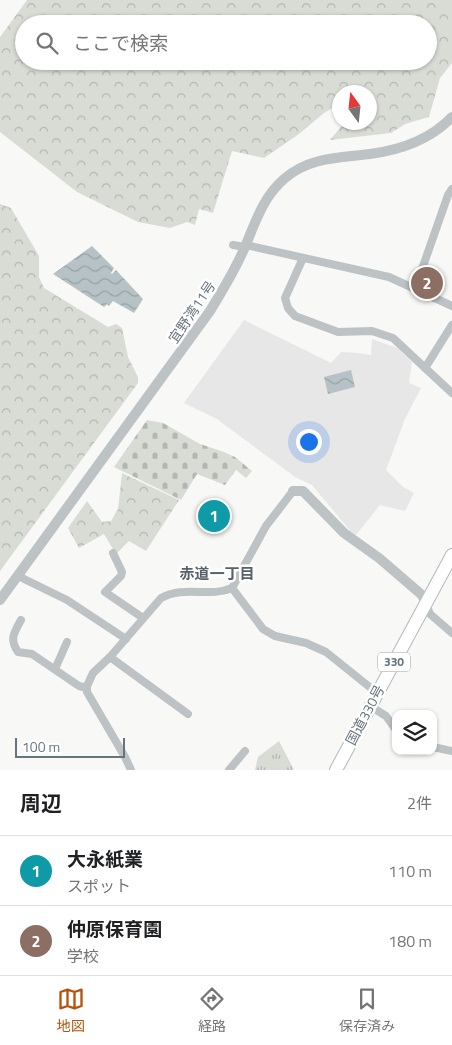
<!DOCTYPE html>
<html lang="ja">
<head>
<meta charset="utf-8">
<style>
	:root { --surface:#fff; --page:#f6f6f6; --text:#202124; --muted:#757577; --line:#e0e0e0; --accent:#b45309 }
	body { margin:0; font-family:"Titillium Web","Noto Sans JP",sans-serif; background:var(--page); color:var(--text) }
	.controls { position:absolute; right:15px; bottom:15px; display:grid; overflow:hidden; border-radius:10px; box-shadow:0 1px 4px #0004 }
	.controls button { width:45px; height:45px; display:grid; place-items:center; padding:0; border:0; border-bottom:1px solid var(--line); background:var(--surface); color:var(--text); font:25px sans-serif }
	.compass { position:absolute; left:332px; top:85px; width:45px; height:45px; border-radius:50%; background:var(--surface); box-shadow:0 1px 4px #0004; rotate:345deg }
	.scale { position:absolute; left:15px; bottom:12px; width:110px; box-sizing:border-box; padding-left:5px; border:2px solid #66747d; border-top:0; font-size:14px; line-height:18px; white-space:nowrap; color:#66747d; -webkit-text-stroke:4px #fff; paint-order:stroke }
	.you { position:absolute; left:308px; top:441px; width:18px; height:18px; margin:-12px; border:4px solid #fff; border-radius:50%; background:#1a73e8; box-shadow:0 0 0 8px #1a73e833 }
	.badge { display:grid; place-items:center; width:32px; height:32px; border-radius:50%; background:var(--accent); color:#fff; font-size:16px; font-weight:700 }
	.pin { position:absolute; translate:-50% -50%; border:2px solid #fff; box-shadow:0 1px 5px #0006 }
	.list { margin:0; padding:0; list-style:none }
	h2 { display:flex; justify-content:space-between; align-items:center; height:65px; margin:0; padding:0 20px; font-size:21px }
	h2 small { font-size:16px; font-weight:400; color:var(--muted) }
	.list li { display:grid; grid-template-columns:32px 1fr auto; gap:15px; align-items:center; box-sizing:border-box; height:70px; padding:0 20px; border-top:1px solid var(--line) }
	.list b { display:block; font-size:19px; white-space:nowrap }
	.list p { margin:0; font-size:16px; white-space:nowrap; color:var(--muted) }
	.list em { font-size:16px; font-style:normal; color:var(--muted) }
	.icon { flex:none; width:28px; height:28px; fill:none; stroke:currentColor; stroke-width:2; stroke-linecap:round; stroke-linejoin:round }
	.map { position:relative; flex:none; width:452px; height:770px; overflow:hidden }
	.search { position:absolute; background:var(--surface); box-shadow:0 1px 4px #0004; left:15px; right:15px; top:15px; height:55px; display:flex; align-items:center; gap:12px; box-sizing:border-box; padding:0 18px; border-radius:28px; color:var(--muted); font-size:19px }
	.sheet { height:205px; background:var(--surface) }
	nav { display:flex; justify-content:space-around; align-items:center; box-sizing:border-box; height:70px; border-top:1px solid var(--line); background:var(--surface); font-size:14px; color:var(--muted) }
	nav a { display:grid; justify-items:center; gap:2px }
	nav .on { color:var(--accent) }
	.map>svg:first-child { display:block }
	.built { fill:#e6e7e6 }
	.forest { fill:url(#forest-crowns); fill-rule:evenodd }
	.cemetery { fill:url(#cemetery-stones) }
	.park { fill:url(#park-tufts) }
	.water { fill:url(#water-waves) }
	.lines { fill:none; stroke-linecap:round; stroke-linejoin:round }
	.trunk-casing { stroke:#b3b7ba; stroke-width:14 }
	.minor { stroke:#bdc2c5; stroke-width:8 }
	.tertiary { stroke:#bdc2c5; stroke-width:10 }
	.trunk { stroke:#fff; stroke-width:12 }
	.labels { text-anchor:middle; stroke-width:5; stroke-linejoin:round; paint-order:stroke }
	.shield { fill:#fff; stroke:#949ea4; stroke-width:1 }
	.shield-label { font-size:12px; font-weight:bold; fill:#66747d }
	.street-label { font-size:14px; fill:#66747d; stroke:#fff }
	.neighbourhood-label { font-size:15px; font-weight:bold; fill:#576269; stroke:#fff }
</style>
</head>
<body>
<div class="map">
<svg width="452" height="770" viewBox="0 0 452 770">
	<defs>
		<pattern id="forest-crowns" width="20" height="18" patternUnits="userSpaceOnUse" patternTransform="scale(1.25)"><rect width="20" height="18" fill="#d8dcd5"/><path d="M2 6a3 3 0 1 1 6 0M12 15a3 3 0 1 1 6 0" fill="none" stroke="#b3b7b2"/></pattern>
		<pattern id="cemetery-stones" width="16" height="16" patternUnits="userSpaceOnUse" patternTransform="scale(1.25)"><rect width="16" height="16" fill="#d8dcd5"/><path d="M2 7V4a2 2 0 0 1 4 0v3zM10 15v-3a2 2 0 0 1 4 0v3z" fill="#b3b7b2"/></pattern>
		<pattern id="park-tufts" width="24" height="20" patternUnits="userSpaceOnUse" patternTransform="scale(1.25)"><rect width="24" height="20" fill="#d8dcd5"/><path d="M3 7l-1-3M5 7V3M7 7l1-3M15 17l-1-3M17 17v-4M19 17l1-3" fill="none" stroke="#b3b7b2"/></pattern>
		<pattern id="water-waves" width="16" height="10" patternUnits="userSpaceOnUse" patternTransform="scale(1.25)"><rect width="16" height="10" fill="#b6c2c5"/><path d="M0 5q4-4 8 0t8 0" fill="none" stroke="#98a2a5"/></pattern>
	</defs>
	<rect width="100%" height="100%" fill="#f8f8f6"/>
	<polygon class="built" points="244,320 331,363 341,352 359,353 371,355 372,339 397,348 412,362 409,383 421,388 405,419 386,470 403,487 414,493 405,511 380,505 356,535 351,532 312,485 295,477 217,419 184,403"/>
	<g class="forest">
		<path d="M27,0H452V63L440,78L429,117L405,124L391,133L330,140L344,123L370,122V92H340L339,104L324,113L299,134L264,158L232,151L213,213L199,209L195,225L187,222L170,228L138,222L77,192L0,132V37ZM24,24H428V61H24Z"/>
		<polygon points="0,204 11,208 39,256 39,277 44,288 108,327 116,324 122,328 128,357 138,377 138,383 0,571"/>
		<polygon points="122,473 179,500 146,551 129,541 116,554 104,534 79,548 68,528 87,501 102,522 111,521 118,509"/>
	</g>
	<polygon class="cemetery" points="147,420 163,423 200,444 224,452 235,457 252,471 246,478 236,470 225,485 197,474 181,500 114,467"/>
	<polygon class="park" points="279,741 294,770 255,770 258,757"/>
	<g class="water">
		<polygon points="92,246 114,268 111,273 112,274 116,270 143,299 134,313 113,301 109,306 107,304 104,307 53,274"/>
		<polygon points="351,370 355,387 328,394 324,377"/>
	</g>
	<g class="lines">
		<g class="trunk-casing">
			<polyline id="trunk" points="336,770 452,555"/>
		</g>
		<g class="minor">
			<polyline points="233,245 245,247"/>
			<polyline points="246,245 389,277 452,306"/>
			<polyline points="303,258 285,298 288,308 295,316 338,332 372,331 393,338 452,393"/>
			<polyline points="415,289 448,195 452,189"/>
			<polyline points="425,368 452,325"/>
			<polyline points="113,553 122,572 121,576 105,592 143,618"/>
			<polyline points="18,576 67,600 126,639"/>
			<polyline points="232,588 263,629 275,636 306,643 326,652 377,693"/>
			<polyline points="426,603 430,614 452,633"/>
			<path d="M21,620C14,633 9,639 18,652L32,654L79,686L87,688"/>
			<polyline points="110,657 188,714"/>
			<polyline points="55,669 67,642"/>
			<polyline points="370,706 386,716 396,730"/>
			<polyline points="433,747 452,751"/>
			<path d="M131,770L125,757L87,692V686L93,673L110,657L161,598C185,585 209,598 232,588L266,526L293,491"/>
			<polyline points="229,770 245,751"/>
		</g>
		<g class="tertiary">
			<polyline points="293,491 303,491 344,533 379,558 422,595 426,603"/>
			<path d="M0,600L210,311C223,290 235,270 245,247C255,223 263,197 284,179C309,157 339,158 370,154C401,150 430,140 452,117"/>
		</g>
		<use href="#trunk" class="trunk"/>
	</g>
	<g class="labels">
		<rect class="shield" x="378" y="652.5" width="32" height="19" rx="4"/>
		<g class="shield-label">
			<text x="394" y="666">330</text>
		</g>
		<g class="street-label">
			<text transform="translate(192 312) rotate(-56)" y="5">宜野湾11号</text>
			<text transform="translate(365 715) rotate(-62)" y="5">国道330号</text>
		</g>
		<g class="neighbourhood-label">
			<text x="217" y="579">赤道一丁目</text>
		</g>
	</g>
</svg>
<div class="controls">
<button><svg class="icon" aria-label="layers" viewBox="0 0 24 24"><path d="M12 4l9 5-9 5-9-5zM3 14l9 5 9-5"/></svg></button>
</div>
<svg class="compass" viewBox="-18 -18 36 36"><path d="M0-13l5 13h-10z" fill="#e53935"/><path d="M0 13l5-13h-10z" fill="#757577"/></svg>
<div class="scale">100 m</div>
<div class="you"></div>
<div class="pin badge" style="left:214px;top:516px;background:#0f9aa8">1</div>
<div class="pin badge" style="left:427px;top:283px;background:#8d6e63">2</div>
<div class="search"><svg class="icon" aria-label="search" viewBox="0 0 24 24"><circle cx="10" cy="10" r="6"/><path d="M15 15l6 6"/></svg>ここで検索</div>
</div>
<section class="sheet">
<h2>周辺<small>2件</small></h2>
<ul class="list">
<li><span class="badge" style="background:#0f9aa8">1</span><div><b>大永紙業</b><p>スポット</p></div><em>110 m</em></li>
<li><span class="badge" style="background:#8d6e63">2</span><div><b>仲原保育園</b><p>学校</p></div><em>180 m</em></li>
</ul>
</section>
<nav>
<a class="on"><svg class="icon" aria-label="map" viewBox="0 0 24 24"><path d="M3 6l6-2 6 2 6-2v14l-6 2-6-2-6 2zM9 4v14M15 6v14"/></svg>地図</a>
<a><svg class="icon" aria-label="directions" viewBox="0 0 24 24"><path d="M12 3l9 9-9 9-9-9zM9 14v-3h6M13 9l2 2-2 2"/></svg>経路</a>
<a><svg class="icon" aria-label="saved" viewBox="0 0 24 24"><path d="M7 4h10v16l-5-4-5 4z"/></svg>保存済み</a>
</nav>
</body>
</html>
